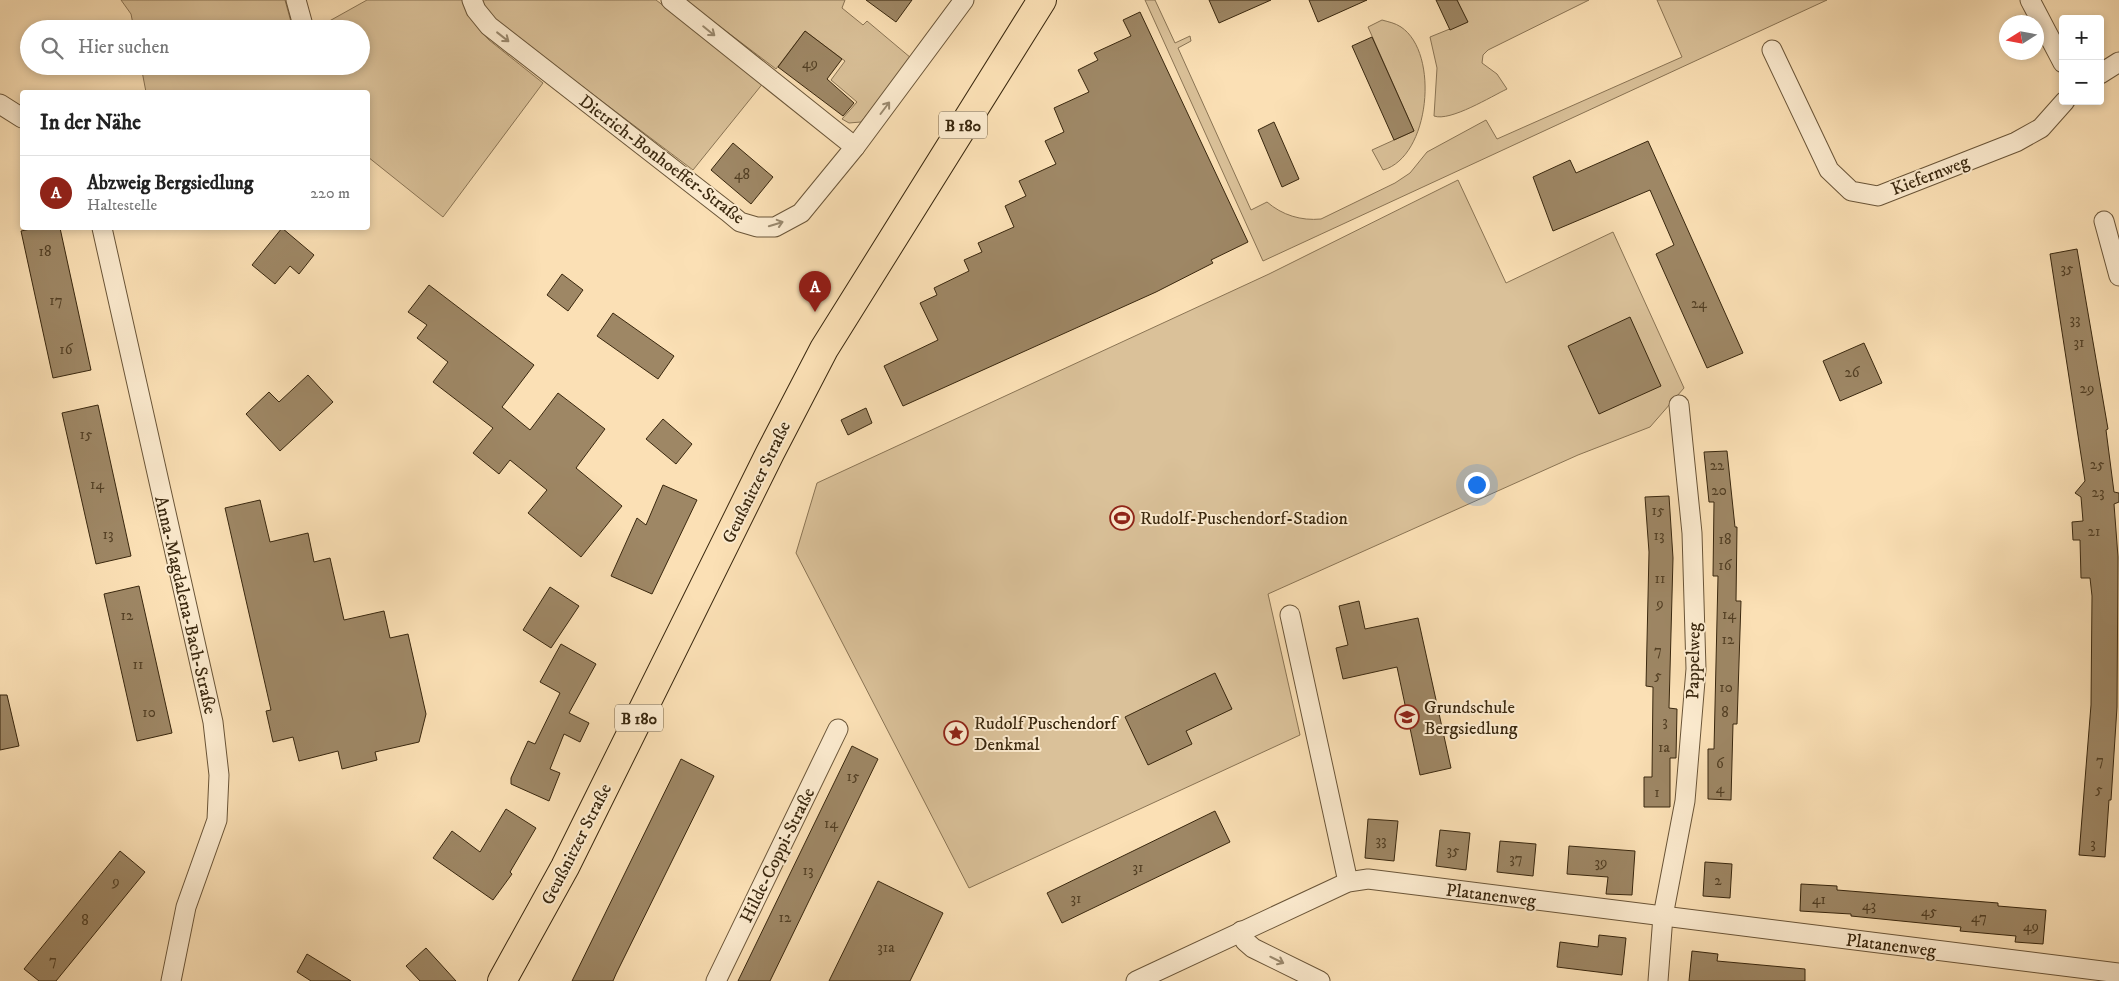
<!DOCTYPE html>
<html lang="de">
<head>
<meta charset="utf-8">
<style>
	:root { --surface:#fff; --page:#f2f2f2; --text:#222; --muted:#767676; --line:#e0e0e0; --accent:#8f2418 }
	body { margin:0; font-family:"IM FELL DW Pica",serif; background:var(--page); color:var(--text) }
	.controls { position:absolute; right:15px; top:15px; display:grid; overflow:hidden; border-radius:5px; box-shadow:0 2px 8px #0003 }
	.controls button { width:45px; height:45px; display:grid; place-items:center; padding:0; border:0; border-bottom:1px solid var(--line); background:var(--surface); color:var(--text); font:25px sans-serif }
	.compass { position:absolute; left:1999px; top:15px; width:45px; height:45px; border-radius:50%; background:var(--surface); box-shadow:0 2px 8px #0003; rotate:259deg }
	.you { position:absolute; left:1476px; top:484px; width:18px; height:18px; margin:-12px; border:4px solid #fff; border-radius:50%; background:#1a73e8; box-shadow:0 0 0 8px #1a73e833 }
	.badge { display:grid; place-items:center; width:32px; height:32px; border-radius:50%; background:var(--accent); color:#fff; font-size:16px; font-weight:700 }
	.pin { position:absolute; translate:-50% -41px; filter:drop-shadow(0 1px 2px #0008) }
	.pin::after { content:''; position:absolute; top:26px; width:18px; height:15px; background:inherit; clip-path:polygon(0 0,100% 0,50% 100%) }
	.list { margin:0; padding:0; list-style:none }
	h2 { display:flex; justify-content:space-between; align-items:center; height:65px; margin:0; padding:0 20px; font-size:21px }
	h2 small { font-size:16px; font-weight:400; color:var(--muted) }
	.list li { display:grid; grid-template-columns:32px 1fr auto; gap:15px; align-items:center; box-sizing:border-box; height:75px; padding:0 20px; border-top:1px solid var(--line) }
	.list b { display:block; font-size:19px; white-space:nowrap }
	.list p { margin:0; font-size:16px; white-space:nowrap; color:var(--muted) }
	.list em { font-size:16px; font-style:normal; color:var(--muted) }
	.icon { flex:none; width:28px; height:28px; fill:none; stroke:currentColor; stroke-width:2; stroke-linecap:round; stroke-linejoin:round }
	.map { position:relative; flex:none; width:2119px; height:981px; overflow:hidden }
	.search { position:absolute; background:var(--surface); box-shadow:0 2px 8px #0003; left:20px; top:20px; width:350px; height:55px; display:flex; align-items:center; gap:12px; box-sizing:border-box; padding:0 18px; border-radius:28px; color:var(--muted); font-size:19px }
	.panel { position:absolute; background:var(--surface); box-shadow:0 2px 8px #0003; left:20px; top:90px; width:350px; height:140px; border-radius:5px }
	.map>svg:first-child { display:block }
	.green { fill:#dac199; stroke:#8a7454 }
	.building { fill:#9e8765; stroke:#39270e }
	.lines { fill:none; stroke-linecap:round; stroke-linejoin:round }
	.street-casing { stroke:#6a5538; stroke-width:21 }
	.primary-casing { stroke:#39270e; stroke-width:30 }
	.street { stroke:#fcebcf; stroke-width:19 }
	.primary { stroke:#fbe0b5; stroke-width:28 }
	.oneway { stroke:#9a896e }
	.labels { text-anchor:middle; stroke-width:4; stroke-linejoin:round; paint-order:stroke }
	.number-label { font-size:15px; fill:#523f24 }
	.shield { fill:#fcebcf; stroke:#746248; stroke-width:1 }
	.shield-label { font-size:16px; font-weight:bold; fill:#39270e }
	.street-label { font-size:18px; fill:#39270e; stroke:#fcebcf }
	.poi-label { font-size:18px; fill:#39270e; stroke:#fcebcf; text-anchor:start }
</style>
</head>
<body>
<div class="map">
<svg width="2119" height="981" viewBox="0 0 2119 981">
	<rect width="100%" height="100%" fill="#fbe0b5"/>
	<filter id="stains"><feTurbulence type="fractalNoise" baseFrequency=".004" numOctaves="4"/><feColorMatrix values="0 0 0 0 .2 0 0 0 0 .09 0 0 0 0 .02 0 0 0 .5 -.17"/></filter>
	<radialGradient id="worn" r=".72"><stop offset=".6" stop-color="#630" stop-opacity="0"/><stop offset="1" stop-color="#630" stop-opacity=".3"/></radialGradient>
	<g class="green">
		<polygon points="121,0 285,0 293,29 134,29 131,14"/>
		<polygon points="367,0 462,0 477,27 489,40 543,83 443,217 368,157 368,92 146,92 141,66 361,66 361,29 315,29"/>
		<polygon points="480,0 656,0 764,82 693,170 517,37 494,18"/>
		<polygon points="685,0 845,0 842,8 863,25 867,21 911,58 861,122 849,123 842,119 857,102 831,80 845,61 805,31 776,69"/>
		<path d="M1145,0H1155L1175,43L1190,36L1191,41L1178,48L1251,210L1267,202C1282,215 1301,221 1321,219L1395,183L1410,173L1427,152L1486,120L1497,139L1682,57L1657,0H1827L1263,261Z"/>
		<path d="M1457,0H1589L1488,50L1483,55L1482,63L1497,74L1507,89C1492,96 1450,122 1434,116L1437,68L1430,37L1467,22Z"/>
		<path d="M1382,20C1389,22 1395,23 1401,27C1440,53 1430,157 1383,170L1372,150L1414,131L1368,27Z"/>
		<polygon points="1458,180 1506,283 1613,232 1684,388 1650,427 1578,455 1268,594 1300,735 969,888 796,553 817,483 1269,274"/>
	</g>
	<g class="building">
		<polygon points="866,0 912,0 896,22"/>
		<polygon points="1209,0 1271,0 1219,23"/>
		<polygon points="1309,0 1367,0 1318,22"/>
		<polygon points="1436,0 1457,0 1468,22 1450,30"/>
		<polygon points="1140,12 1248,242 1211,260 1213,263 1156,292 903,406 884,366 938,340 920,303 937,295 934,288 969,271 964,260 982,252 978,243 1014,227 1005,206 1026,196 1019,181 1056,164 1045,141 1064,132 1054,108 1089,92 1078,70 1098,60 1094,53 1131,36 1123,20"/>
		<polygon points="805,31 842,59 827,79 854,103 843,116 778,67"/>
		<polygon points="1372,37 1414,131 1394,140 1352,46"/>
		<polygon points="1274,122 1299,179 1282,187 1258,130"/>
		<polygon points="1648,141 1743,353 1707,368 1656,254 1674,245 1650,190 1553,231 1533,177 1570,160 1576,173"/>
		<polygon points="733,143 773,177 751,204 711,170"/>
		<polygon points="35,228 60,228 91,370 53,378 21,231"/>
		<polygon points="282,228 314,255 299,274 290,266 275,284 252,265"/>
		<polygon points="2077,249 2108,429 2106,430 2114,492 2119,493 2119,502 2114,504 2118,557 2117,707 2111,800 2109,800 2105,857 2079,855 2091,705 2092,596 2090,578 2081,578 2080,540 2073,540 2072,522 2083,521 2081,497 2075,493 2085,481 2050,254"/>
		<polygon points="562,274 583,290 568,311 547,295"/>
		<polygon points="429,285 534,365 502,407 530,430 558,393 605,429 576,468 622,506 581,557 528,513 547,490 510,460 499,474 473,453 493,428 433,382 448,362 417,338 427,325 408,312"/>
		<polygon points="613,313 674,356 658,379 597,336"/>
		<polygon points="1630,317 1661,386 1599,414 1568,346"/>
		<polygon points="1864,343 1882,383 1840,401 1823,361"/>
		<polygon points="308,375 333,402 280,451 246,414 269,392 279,402"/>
		<polygon points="98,405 131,556 96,564 62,413"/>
		<polygon points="866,408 872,423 848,435 841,420"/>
		<polygon points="663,419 692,444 676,464 646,439"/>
		<polygon points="1727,451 1735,527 1737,527 1736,601 1741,601 1737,724 1733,724 1731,800 1708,799 1708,749 1714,749 1718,576 1713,576 1714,502 1709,502 1704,452"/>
		<polygon points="663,485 697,500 652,594 611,576 637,518 646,525"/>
		<polygon points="1669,496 1673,558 1669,708 1677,709 1676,758 1670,758 1670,807 1644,807 1644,777 1652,777 1653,687 1646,686 1649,552 1645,497"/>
		<polygon points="260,500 270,542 308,533 314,562 330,558 344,620 384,611 390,638 408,634 426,714 419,742 375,752 377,760 342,769 338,751 299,761 293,737 273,742 266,711 271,710 225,508"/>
		<polygon points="139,586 172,733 137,741 104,594"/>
		<polygon points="550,587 579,606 551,648 523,630"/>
		<polygon points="1359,601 1365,629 1418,618 1451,768 1420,775 1397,667 1343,679 1336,648 1348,645 1339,606"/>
		<polygon points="561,644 596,664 569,713 589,723 580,742 564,734 550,769 560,773 549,801 511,784 511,778 528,741 535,744 560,693 540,682"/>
		<polygon points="1215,673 1232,709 1186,731 1192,744 1148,765 1125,717"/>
		<polygon points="0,695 7,695 19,746 0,750"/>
		<polygon points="852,746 878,759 770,981 738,981"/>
		<polygon points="681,759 714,776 616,974 613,981 572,981"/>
		<polygon points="506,809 536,828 510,872 512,874 493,900 433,858 452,831 480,852"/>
		<polygon points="1215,811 1230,842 1062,923 1047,893"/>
		<polygon points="1368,819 1398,821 1394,861 1365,858"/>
		<polygon points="1440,830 1470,833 1466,870 1436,866"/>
		<polygon points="1500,841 1536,844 1533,876 1497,872"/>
		<polygon points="1569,846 1635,851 1632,895 1606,894 1608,877 1567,874"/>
		<polygon points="120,851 145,872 56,981 39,981 24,969"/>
		<polygon points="1705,862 1732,864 1730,898 1703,896"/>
		<polygon points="878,881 943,913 910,981 829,981"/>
		<polygon points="1801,884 1837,886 1837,890 1998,903 1998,906 2046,910 2043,944 2015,942 2016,936 1960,931 1961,927 1851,916 1851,914 1800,911"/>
		<polygon points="1599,935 1626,938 1622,975 1557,967 1560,942 1598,947"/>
		<polygon points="426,948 456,981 420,981 406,966"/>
		<polygon points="1692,951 1718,954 1717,961 1805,969 1805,981 1689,981"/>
		<polygon points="307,954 351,981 311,981 297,972"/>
	</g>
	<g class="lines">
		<g class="street-casing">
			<g id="street">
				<polyline points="296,0 304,29"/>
				<polyline points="472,0 476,10 489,26 728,212 740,222 757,227 775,227 801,213 855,147 964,0"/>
				<polyline points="671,0 855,147"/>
				<polyline points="2030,0 2063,63"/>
				<polyline points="1772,50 1829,170 1851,191 1878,196 2016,142 2041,128 2065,101"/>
				<polyline points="2100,74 2119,62"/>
				<polyline points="0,104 22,118"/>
				<polyline points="2104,221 2119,276"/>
				<polyline points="102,228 213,722 219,775 217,820 186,907 171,981"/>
				<polyline points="1290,615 1348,882"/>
				<polyline points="1241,931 1245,941 1253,948 1320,981"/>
				<polyline points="716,981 838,729"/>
				<polyline points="1136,981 1348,882 1368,879 2119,973"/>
				<polyline points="1658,981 1663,916 1685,801 1696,669 1692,533 1679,405"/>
			</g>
		</g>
		<g class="primary-casing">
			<polyline id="primary" points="502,981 565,867 770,453 824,349 1042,0"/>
		</g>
		<use href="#street" class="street"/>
		<use href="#primary" class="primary"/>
	</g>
	<defs><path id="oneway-shaft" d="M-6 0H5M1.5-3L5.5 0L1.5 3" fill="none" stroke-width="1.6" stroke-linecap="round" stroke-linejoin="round" transform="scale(1.25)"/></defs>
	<g class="oneway">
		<use href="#oneway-shaft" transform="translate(709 31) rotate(39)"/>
		<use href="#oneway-shaft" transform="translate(503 37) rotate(38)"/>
		<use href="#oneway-shaft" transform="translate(885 108) rotate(-53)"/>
		<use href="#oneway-shaft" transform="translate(776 224) rotate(-17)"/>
		<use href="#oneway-shaft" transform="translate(1277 960) rotate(26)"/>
	</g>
	<defs>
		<g id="stadium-ring" transform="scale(1.25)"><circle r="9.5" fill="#fcebcf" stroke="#8f2418" stroke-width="1.5"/><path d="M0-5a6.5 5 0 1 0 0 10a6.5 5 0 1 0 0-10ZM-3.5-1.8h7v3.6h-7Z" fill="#8f2418"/></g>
		<g id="school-ring" transform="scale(1.25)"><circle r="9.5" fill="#fcebcf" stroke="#8f2418" stroke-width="1.5"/><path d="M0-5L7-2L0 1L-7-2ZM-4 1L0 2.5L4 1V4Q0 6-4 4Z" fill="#8f2418"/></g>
		<g id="sight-ring" transform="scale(1.25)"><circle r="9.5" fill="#fcebcf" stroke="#8f2418" stroke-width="1.5"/><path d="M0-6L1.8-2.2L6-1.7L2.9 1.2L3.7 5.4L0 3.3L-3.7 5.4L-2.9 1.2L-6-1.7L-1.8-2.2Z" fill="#8f2418"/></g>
	</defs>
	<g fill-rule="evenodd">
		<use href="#stadium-ring" x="1122" y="518"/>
		<use href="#school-ring" x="1407" y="717"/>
		<use href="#sight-ring" x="956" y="733"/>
	</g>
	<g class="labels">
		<g class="number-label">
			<text x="810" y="68">49</text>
			<text x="742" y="179">48</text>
			<text x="45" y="256">18</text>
			<text x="2067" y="273">35</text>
			<text x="56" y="305">17</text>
			<text x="1699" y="308">24</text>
			<text x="2075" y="324">33</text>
			<text x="2079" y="347">31</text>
			<text x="66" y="354">16</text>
			<text x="1852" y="377">26</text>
			<text x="2087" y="393">29</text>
			<text x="86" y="439">15</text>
			<text x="2097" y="469">25</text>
			<text x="1717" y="470">22</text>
			<text x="97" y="489">14</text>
			<text x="1719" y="495">20</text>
			<text x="2098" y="497">23</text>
			<text x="1658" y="515">15</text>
			<text x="2094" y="536">21</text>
			<text x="108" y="539">13</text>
			<text x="1659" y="540">13</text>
			<text x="1725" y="544">18</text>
			<text x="1725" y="570">16</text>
			<text x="1660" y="583">11</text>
			<text x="1660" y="608">9</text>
			<text x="1729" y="619">14</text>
			<text x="127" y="620">12</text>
			<text x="1728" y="644">12</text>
			<text x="1658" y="655">7</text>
			<text x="138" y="669">11</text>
			<text x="1658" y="680">5</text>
			<text x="1726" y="692">10</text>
			<text x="149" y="717">10</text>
			<text x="1725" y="717">8</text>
			<text x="1665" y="726">3</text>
			<text x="1664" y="752">1a</text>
			<text x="2100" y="765">7</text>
			<text x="1720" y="768">6</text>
			<text x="853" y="781">15</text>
			<text x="1720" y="793">4</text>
			<text x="2099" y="794">5</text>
			<text x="1657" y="797">1</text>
			<text x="831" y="828">14</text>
			<text x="1381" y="845">33</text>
			<text x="2093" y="848">3</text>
			<text x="1453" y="855">35</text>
			<text x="1516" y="863">37</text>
			<text x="1601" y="867">39</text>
			<text x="1138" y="872">31</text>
			<text x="808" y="875">13</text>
			<text x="1718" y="885">2</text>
			<text x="116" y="886">9</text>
			<text x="1076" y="903">31</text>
			<text x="1819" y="904">41</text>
			<text x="1869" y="910">43</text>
			<text x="1929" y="916">45</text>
			<text x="785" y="922">12</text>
			<text x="1979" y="922">47</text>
			<text x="85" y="925">8</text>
			<text x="2031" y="931">49</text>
			<text x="886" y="952">31a</text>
			<text x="53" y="965">7</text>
		</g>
		<g class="shield">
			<rect x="939" y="111.5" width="48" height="27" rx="4"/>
			<rect x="615" y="704.5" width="48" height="27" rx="4"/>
		</g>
		<g class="shield-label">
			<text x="963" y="131">B 180</text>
			<text x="639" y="724">B 180</text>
		</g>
		<g class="street-label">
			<text transform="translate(662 159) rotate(37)" y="6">Dietrich-Bonhoeffer-Straße</text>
			<text transform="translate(1930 175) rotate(-21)" y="6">Kiefernweg</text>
			<text transform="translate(756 482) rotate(-64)" y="6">Geußnitzer Straße</text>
			<text transform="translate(186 605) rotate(77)" y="6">Anna-Magdalena-Bach-Straße</text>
			<text transform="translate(1693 661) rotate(-89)" y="6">Pappelweg</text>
			<text transform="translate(576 844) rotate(-63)" y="6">Geußnitzer Straße</text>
			<text transform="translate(777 855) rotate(-64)" y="6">Hilde-Coppi-Straße</text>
			<text transform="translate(1491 895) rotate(7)" y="6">Platanenweg</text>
			<text transform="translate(1891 945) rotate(7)" y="6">Platanenweg</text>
		</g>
		<g class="poi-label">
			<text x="1140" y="524">Rudolf-Puschendorf-Stadion</text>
			<text x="1424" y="713">Grundschule<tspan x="1424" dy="21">Bergsiedlung</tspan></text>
			<text x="974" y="729">Rudolf Puschendorf<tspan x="974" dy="21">Denkmal</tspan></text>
		</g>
	</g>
	<rect width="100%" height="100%" filter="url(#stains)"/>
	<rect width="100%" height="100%" fill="url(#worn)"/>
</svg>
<div class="controls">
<button>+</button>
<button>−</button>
</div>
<svg class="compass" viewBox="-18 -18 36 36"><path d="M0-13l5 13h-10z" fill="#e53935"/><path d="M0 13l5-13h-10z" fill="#767676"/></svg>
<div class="you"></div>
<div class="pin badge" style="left:815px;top:312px">A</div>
<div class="search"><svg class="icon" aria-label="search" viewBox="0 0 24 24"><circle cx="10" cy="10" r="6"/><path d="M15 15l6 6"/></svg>Hier suchen</div>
<section class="panel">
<h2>In der Nähe<small></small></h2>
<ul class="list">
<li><span class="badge">A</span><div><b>Abzweig Bergsiedlung</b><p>Haltestelle</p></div><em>220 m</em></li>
</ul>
</section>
</div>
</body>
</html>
